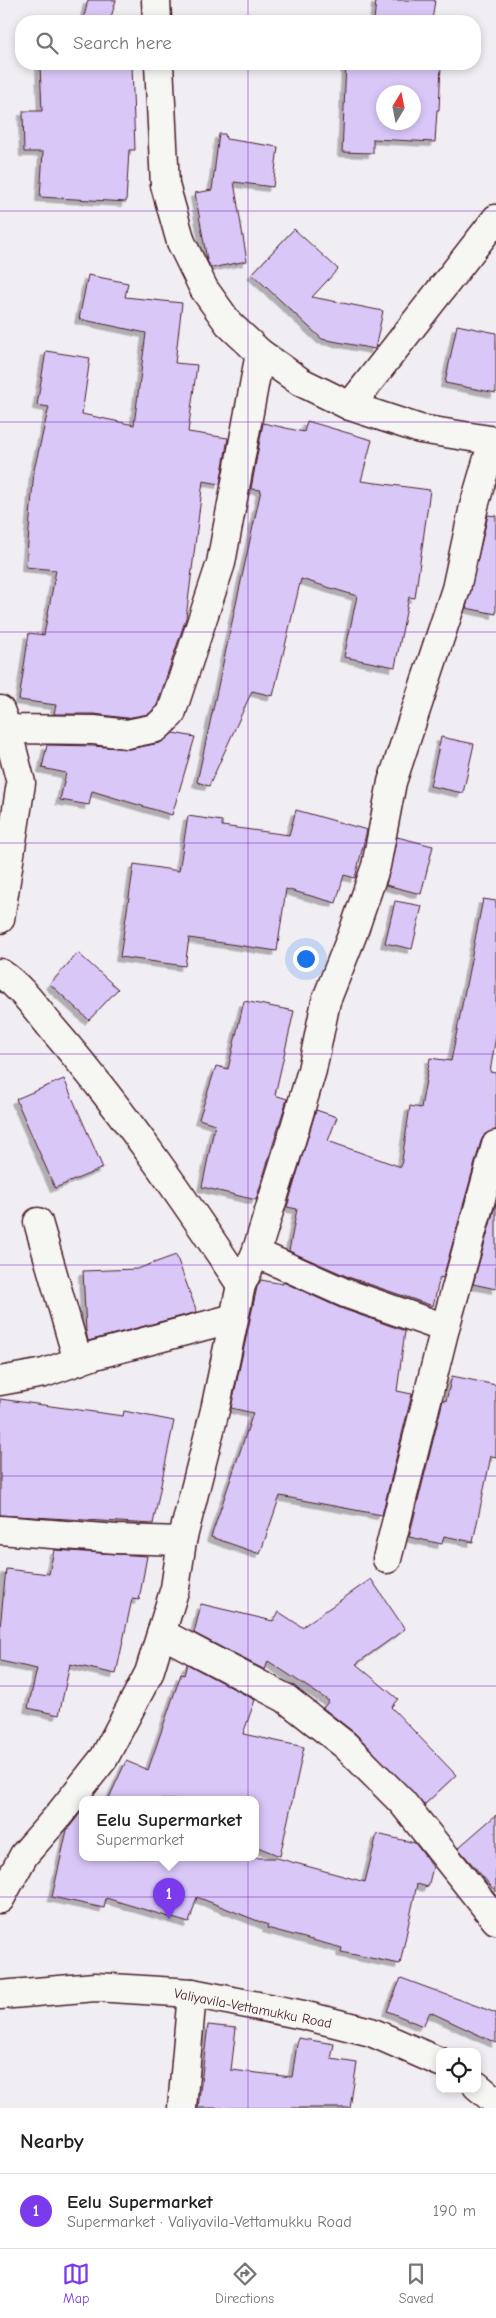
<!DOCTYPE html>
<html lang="en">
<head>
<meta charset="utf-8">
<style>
	:root { --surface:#fff; --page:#f6f6f6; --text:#202124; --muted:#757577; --line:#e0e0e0; --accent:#7c3aed }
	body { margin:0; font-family:"Comic Neue",sans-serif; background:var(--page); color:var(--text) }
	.controls { position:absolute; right:15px; bottom:15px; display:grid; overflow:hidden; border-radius:10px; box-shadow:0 2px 8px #0003 }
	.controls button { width:45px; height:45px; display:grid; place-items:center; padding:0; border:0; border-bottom:1px solid var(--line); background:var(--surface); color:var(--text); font:25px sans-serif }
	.compass { position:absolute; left:376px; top:85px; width:45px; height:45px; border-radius:50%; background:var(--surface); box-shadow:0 2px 8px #0003; rotate:10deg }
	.you { position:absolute; left:305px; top:958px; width:18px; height:18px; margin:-12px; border:4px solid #fff; border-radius:50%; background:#1a73e8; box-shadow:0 0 0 8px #1a73e833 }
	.badge { display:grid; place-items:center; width:32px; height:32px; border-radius:50%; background:var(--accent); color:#fff; font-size:16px; font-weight:700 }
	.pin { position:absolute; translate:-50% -41px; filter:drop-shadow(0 1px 2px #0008) }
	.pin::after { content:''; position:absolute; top:26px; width:18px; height:15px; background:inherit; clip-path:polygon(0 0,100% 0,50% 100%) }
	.popup { position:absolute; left:79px; top:1796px; width:180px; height:65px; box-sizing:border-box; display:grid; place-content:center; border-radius:10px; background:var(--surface); filter:drop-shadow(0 1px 4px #0005); font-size:16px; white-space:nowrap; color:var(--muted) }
	.popup b { font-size:19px; color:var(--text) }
	.popup::after { content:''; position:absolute; left:50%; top:100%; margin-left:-10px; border:10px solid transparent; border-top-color:var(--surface) }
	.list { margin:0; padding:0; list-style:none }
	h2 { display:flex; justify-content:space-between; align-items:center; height:65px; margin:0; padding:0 20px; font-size:21px }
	h2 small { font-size:16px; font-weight:400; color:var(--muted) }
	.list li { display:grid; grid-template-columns:32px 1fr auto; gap:15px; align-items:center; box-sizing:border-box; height:75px; padding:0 20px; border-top:1px solid var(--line) }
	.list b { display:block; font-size:19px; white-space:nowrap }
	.list p { margin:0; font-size:16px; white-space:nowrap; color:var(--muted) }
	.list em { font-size:16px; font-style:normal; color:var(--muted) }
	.icon { flex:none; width:28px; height:28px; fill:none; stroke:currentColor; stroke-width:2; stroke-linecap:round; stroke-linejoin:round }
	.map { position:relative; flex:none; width:496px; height:2108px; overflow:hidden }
	.search { position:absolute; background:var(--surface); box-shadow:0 2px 8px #0003; left:15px; right:15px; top:15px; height:55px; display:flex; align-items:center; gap:12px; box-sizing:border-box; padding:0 18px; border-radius:20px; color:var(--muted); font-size:19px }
	.sheet { height:140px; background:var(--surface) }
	nav { display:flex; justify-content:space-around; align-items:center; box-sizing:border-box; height:70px; border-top:1px solid var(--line); background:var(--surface); font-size:14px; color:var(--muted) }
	nav a { display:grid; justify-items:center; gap:2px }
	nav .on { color:var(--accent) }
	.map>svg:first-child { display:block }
	.building { fill:#d9c7f8; stroke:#4a1f2b; fill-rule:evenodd; filter:url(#shadow) }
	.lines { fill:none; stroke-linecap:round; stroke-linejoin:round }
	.minor-casing { stroke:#4a1f2b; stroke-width:31 }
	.tertiary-casing { stroke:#4a1f2b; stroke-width:31 }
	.minor { stroke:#f6f6f2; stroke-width:28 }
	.tertiary { stroke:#f6f6f2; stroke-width:28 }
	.grid { fill:none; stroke:#7b2cbf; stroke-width:1; stroke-opacity:0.55 }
	.labels { text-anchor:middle; stroke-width:5; stroke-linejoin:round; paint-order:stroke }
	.street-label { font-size:14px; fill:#4a1f2b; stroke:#f6f6f2 }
</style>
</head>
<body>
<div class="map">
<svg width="496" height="2108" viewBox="0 0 496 2108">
	<defs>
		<filter id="shadow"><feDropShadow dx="-4.5" dy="4.5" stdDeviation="0" flood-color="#0004"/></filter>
	</defs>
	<rect width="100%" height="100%" fill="#f0edf3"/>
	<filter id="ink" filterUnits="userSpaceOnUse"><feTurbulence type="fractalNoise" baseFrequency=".02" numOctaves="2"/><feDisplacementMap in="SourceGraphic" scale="10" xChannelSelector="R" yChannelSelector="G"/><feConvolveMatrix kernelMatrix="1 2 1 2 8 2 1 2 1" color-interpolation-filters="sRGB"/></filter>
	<g filter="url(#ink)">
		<g class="building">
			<polygon points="88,0 116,0 110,21 83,21"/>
			<polygon points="376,0 435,0 432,21 374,21"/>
			<polygon points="40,64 132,64 135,150 129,150 126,202 40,197 43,152 24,152 23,111 42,111"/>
			<path d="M346,64L441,65L439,110H437L435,142L373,139V153L342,152ZM384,92H414V122H384Z"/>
			<polygon points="219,134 225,134 226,139 278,147 273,187 234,182 247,261 211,268 207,260 195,193 212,190"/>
			<polygon points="294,229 338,269 312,297 383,311 375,349 322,339 252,274"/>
			<polygon points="88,275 128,283 125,297 182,303 175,363 197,365 188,432 228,438 220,484 203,481 186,618 157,705 149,714 126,718 94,714 54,714 56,705 19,700 29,633 44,635 56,570 26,567 34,470 49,407 37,405 46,351 90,358 82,414 134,425 146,333 79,319"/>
			<polygon points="457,325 496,333 496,393 445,383"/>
			<polygon points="307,421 372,440 361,481 430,490 415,598 409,597 395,667 344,657 357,596 301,579 273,696 252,691 209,786 197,782 261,490 251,489 263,423 304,432"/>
			<polygon points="488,515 496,516 496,614 466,608"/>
			<polygon points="173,733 195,737 172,815 92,791 89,805 60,800 66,773 42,768 47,745 93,746 130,749 160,743"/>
			<polygon points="441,737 474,744 463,793 430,786"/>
			<polygon points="296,810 367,830 355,878 344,875 336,903 286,889 277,951 189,938 185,966 120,957 134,864 179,871 188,816 222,821 222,826 289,835"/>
			<polygon points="397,837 433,846 421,894 386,885"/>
			<polygon points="483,899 496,901 496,1036 490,1072 496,1073 496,1130 485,1134 481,1141 443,1278 440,1277 433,1306 351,1278 289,1251 297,1209 287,1207 316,1110 337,1117 328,1141 401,1167 410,1106 421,1108 430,1058 451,1061"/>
			<polygon points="395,901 422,906 412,949 385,943"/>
			<polygon points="78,953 118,989 89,1020 50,984"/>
			<polygon points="244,1001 294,1011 275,1095 287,1099 256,1200 202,1187 215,1124 199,1119 216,1066 228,1069"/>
			<polygon points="64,1079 103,1168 55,1188 16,1099"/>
			<polygon points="496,1203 496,1289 473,1284"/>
			<polygon points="176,1255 197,1312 88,1341 86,1331 83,1271 137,1269"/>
			<polygon points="261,1280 283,1284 283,1282 340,1308 405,1331 397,1391 412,1394 382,1515 280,1496 260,1554 211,1537 253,1413 231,1408 257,1287"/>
			<polygon points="452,1376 496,1385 496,1457 491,1456 473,1542 444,1536 442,1544 409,1537 443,1400 446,1401"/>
			<polygon points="0,1399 123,1416 124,1411 174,1421 153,1524 0,1515"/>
			<polygon points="54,1550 147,1556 139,1600 132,1599 116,1674 70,1664 59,1715 28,1708 37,1669 0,1661 0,1628 6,1569 49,1574"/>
			<polygon points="371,1579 405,1629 356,1664 398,1699 391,1707 456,1775 424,1805 356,1734 323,1708 329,1701 268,1661 265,1670 194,1633 201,1604 273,1621 279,1612 302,1627"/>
			<polygon points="187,1664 255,1700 243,1734 304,1747 280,1856 255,1846 255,1800 108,1800 126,1761 148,1770 181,1674 184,1675"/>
			<polygon points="81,1812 83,1813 83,1858 277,1858 365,1882 377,1834 415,1843 433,1867 428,1887 417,1884 400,1964 341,1952 342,1948 267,1928 268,1925 197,1897 189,1923 106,1898 104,1908 52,1897 67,1830"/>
			<polygon points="496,1815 496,1892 458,1848"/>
			<polygon points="401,1978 496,2013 496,2043 430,2012 423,2026 387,2011"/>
			<polygon points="208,2025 236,2028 231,2070 292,2077 298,2038 334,2044 331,2059 357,2063 350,2108 198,2108"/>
		</g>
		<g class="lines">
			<g class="minor-casing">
				<g id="minor">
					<polyline points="350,406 496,219"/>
					<polyline points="0,710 7,729 94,730 127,734 156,728 171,714 221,563 260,353"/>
					<polyline points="0,919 21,783 7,729"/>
					<path d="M0,973C24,989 38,1012 57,1034C124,1112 184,1199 241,1285"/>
					<polyline points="38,1222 78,1361"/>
					<polyline points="256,1253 345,1293 445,1328"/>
					<polyline points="0,1381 44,1373 95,1355 234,1318"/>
					<polyline points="0,1530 117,1539 182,1541"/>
					<polyline points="387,1559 445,1328 496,1145"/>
					<polyline points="161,1633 285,1698 345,1745 402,1802 496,1920"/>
					<polyline points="0,1899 24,1855 58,1816 104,1758 149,1673 175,1588 182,1541 215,1410 241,1285 256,1253 290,1144 312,1070 326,1001 353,933 376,866 392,782 456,589 474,506 493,441"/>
					<polyline points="182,2108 192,1993"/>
				</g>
			</g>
			<g class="tertiary-casing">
				<g id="tertiary">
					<polyline points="156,0 157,21"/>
					<polyline points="159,64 165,185 181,242 204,289 229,324 260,353 301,382 350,406 420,429 496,441"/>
					<polyline points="0,1995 95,1987 192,1993 303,2015 371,2032 440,2062"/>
					<polyline points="477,2086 496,2102"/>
				</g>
			</g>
			<use href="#minor" class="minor"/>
			<use href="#tertiary" class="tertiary"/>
		</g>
	</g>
	<path class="grid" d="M248,0V21M248,64V2108M0,211H496M0,422H496M0,632H496M0,843H496M0,1054H496M0,1265H496M0,1476H496M0,1686H496M0,1897H496"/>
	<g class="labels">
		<g class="street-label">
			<text transform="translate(253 2008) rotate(11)" y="5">Valiyavila-Vettamukku Road</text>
		</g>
	</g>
</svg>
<div class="controls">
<button><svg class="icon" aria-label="locate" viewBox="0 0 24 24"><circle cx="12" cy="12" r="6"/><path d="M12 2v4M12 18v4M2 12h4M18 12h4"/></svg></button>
</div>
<svg class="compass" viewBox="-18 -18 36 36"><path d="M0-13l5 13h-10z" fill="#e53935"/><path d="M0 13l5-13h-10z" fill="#757577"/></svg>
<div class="you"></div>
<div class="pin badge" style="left:169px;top:1919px">1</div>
<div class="popup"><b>Eelu Supermarket</b>Supermarket</div>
<div class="search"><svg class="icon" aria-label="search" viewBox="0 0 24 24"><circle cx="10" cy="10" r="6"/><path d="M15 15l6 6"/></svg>Search here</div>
</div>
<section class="sheet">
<h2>Nearby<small></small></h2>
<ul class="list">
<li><span class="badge">1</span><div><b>Eelu Supermarket</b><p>Supermarket · Valiyavila-Vettamukku Road</p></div><em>190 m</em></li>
</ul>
</section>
<nav>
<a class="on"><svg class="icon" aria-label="map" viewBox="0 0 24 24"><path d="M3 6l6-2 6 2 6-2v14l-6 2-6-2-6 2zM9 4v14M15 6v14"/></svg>Map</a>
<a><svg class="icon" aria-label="directions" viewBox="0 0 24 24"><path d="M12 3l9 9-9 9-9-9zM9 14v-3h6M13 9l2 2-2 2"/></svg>Directions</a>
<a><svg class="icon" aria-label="saved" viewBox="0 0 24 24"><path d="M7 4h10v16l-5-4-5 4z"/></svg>Saved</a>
</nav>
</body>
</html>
